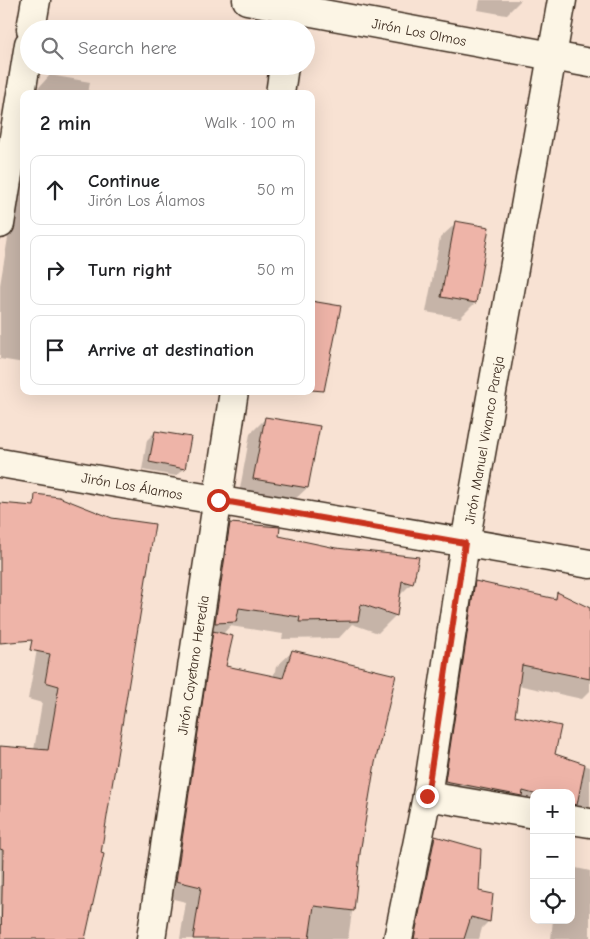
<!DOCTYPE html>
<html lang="en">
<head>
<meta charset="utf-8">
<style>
	:root { --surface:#fff; --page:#f2f2f2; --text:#202124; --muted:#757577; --line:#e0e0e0 }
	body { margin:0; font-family:"Comic Neue",sans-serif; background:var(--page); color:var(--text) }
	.controls { position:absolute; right:15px; bottom:15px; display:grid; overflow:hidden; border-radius:10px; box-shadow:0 5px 20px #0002 }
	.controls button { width:45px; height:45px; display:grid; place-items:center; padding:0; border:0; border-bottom:1px solid var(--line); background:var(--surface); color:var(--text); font:25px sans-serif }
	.stop { position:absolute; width:15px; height:15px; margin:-11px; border:4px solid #c8321e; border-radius:50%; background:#fff }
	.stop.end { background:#c8321e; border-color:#fff; box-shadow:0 1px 5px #0008 }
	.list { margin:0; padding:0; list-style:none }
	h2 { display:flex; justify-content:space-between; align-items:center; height:65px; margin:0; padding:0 20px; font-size:21px }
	h2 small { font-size:16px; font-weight:400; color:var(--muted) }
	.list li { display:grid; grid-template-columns:32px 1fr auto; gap:15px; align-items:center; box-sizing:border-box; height:70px; margin:0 10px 10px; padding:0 10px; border:1px solid var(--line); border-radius:10px }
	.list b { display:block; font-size:19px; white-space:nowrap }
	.list p { margin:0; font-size:16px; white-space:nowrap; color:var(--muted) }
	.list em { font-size:16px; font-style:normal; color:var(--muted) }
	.icon { flex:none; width:28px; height:28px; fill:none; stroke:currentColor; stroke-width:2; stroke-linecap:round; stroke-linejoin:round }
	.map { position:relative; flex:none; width:590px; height:939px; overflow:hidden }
	.search { position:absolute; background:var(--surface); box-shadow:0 5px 20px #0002; left:20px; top:20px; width:295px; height:55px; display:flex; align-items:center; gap:12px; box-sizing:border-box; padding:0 18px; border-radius:28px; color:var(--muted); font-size:19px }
	.panel { position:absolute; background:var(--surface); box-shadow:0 5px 20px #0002; left:20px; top:90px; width:295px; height:305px; border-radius:10px }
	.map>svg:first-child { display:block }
	.shadow { fill:#0003 }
	.building { fill:#eeb4a8; stroke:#3b2a1e }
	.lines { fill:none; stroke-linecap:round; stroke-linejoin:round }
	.minor-casing { stroke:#3b2a1e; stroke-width:31 }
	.minor { stroke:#fcf5e5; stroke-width:28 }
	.route { stroke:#c8321e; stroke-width:6 }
	.labels { text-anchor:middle; stroke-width:4; stroke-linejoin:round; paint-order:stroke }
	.street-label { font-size:14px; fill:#3b2a1e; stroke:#fcf5e5 }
</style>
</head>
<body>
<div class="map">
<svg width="590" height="939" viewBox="0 0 590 939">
	<rect width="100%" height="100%" fill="#f8e2d3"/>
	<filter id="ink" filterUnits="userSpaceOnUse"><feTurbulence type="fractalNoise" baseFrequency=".02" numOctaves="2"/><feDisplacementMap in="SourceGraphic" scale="10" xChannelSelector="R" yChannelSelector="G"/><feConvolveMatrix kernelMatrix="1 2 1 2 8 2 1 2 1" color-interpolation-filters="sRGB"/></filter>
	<g filter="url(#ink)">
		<g class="shadow">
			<polygon points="480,0 521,0 506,15 478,10"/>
			<polygon points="50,75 90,82 88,94 33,94"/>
			<polygon points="24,124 24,363 0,359 0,285 8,238 1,237"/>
			<polygon points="456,223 475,303 460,318 426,312 440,238"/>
			<polygon points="266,418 307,488 291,503 239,494 250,434"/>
			<polygon points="155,432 184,468 176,476 142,470 147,440"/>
			<polygon points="60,523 84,939 0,939 0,747 34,750 42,703 28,699"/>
			<polygon points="230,525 277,537 412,583 399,596 396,615 378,633 352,624 339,638 282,639 283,634 230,626 222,635 225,667 273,678 276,667 292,652 374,763 348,939 180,939 186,902 161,896 213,542"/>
			<polygon points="476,582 552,600 558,594 582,606 590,607 590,691 582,699 518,685 513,717 554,755 590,767 590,831 571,825 571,793 534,793 534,816 428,798 458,600"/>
			<polygon points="435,838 478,892 489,921 482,928 479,939 399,939 415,858"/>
			<polygon points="576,868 590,871 590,939 551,939 553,920 571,920 571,872"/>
		</g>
		<g class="building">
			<polygon points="455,221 489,227 476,303 441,297"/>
			<polygon points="311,301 341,306 324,391 311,390"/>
			<polygon points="265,417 320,426 308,488 253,479"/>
			<polygon points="155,431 191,437 185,469 149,462"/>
			<polygon points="35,494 59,497 112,518 155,524 101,853 104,854 85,939 1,939 3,850 0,849 0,746 48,750 59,686 45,682 50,654 30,650 32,640 0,643 0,503 34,506"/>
			<polygon points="230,523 280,527 279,536 336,548 419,557 413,584 402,581 397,616 361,604 358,621 299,622 300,617 239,608 236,622 215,623"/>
			<polygon points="475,581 556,599 557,592 590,608 590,679 522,665 515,716 561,726 555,754 585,764 577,805 571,804 571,793 534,794 523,791 522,796 445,781"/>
			<polygon points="213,631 233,636 226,666 283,678 292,650 396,675 375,763 360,853 354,911 314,906 309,939 193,939 201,887 176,881"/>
			<polygon points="435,836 481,849 479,891 493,894 490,922 471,917 464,939 414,939"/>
		</g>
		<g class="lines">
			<g class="minor-casing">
				<g id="minor">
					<polyline points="247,0 590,63"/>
					<polyline points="31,29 36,0"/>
					<polyline points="280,94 284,66"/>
					<polyline points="0,224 29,44"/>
					<polyline points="0,463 590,564"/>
					<polyline points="427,796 534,814"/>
					<polyline points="571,820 590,823"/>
					<polyline points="151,939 234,391"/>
					<polyline points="398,939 427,796 465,543 562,0"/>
				</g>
			</g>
			<use href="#minor" class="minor"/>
		</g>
	</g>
	<g class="lines" filter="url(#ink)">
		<polyline class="route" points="218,500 465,543 427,796"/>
	</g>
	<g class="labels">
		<g class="street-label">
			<text transform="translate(419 32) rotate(11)" y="5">Jirón Los Olmos</text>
			<text transform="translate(484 440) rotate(-80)" y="5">Jirón Manuel Vivanco Pareja</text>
			<text transform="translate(132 486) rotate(10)" y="5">Jirón Los Álamos</text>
			<text transform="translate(193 665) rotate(-81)" y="5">Jirón Cayetano Heredia</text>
		</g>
	</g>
</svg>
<div class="controls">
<button>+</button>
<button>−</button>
<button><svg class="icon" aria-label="locate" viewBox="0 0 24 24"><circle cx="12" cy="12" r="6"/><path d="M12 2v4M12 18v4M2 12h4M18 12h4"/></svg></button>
</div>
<div class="stop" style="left:218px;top:500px"></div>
<div class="stop end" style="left:427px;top:796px"></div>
<div class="search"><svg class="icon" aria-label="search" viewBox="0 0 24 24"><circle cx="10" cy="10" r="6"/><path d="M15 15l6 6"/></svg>Search here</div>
<section class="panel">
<h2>2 min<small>Walk · 100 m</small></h2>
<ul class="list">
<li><svg class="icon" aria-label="ahead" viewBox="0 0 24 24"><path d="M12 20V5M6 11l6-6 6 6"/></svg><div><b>Continue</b><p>Jirón Los Álamos</p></div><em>50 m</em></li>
<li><svg class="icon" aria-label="right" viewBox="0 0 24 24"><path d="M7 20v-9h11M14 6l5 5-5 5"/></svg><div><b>Turn right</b></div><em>50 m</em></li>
<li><svg class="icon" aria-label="arrive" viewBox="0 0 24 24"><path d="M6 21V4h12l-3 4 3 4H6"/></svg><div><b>Arrive at destination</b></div></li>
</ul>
</section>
</div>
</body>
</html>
